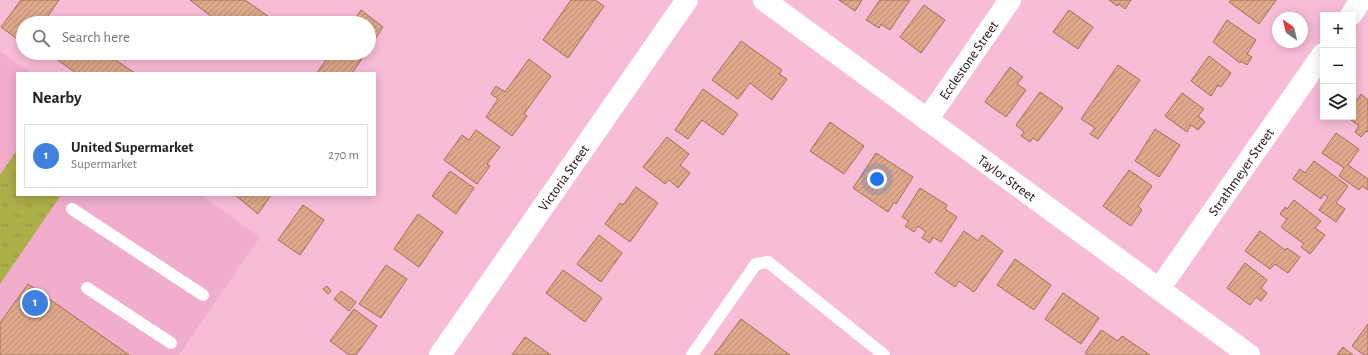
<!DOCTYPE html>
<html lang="en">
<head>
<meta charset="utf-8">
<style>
	:root { --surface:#fff; --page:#f6f6f6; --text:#202124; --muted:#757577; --line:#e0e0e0; --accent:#b45309 }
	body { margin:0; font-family:"Alegreya Sans",sans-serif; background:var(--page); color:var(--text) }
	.controls { position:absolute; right:12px; top:12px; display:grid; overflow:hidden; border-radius:0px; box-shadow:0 2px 10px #0003 }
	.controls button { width:36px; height:36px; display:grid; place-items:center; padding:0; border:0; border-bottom:1px solid var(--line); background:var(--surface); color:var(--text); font:20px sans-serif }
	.compass { position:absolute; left:1272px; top:12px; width:36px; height:36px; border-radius:50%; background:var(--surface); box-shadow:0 2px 10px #0003; rotate:326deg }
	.you { position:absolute; left:877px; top:179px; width:14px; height:14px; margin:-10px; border:3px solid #fff; border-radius:50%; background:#1a73e8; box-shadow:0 0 0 6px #1a73e833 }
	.badge { display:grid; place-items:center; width:26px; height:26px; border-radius:50%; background:var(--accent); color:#fff; font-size:13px; font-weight:700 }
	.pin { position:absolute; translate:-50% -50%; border:2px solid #fff; box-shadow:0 1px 4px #0006 }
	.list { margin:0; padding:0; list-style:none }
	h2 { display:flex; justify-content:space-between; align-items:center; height:52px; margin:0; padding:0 16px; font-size:17px }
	h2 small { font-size:13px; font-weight:400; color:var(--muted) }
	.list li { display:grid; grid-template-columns:26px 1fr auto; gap:12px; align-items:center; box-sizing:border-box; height:64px; margin:0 8px 8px; padding:0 8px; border:1px solid var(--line); border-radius:0px }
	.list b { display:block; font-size:15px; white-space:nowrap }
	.list p { margin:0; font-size:13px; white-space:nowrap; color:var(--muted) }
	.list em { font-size:13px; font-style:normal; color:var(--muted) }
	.icon { flex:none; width:22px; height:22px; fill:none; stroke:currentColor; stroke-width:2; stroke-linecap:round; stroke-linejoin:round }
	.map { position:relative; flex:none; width:1368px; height:355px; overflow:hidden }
	.search { position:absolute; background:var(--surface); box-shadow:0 2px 10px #0003; left:16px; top:16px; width:360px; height:44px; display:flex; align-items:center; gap:10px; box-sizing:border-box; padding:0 14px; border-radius:22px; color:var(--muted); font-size:15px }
	.panel { position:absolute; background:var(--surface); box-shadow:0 2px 10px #0003; left:16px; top:72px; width:360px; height:124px; border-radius:0px }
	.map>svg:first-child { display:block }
	.built { fill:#f1aecc }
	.grass { fill:url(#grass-tufts) }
	.building { fill:url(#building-hatch); stroke:#a16e52 }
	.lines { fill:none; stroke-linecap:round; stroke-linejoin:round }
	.lane { stroke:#fff; stroke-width:12 }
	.street { stroke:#fff; stroke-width:22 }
	.labels { text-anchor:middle; stroke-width:3; stroke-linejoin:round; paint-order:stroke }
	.street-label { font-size:14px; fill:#1f0b15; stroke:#feebf3 }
</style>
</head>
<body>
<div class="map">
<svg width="1368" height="355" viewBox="0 0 1368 355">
	<defs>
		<pattern id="grass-tufts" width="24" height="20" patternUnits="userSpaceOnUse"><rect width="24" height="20" fill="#adaf49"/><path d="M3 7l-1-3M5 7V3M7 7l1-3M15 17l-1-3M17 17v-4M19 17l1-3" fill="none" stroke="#94953f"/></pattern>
		<pattern id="building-hatch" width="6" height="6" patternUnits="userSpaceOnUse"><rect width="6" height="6" fill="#dea88a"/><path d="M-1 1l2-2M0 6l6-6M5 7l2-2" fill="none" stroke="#be8f76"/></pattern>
	</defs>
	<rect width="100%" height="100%" fill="#f8bcd7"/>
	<polygon class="built" points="0,51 31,73 17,73 17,195 201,195 260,237 179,355 0,355"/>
	<polygon class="grass" points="17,150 17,195 61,195 0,284 0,175"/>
	<g class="building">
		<polygon points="21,0 59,0 43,23 23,23 23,43 1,27"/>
		<polygon points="190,0 245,0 272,19 269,23 220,23"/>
		<polygon points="571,0 595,0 604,6 568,58 543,40"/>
		<polygon points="839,0 862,0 855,11"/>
		<polygon points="880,0 910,0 890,30 881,24 879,28 866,20"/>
		<polygon points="1109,0 1131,0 1125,9 1119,4 1117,6"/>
		<polygon points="1231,0 1276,0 1259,24 1229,2"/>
		<polygon points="924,5 945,20 921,53 900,37"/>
		<polygon points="361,10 383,27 369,48 369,23 352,23"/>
		<polygon points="1069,10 1093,27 1078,49 1053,32"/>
		<polygon points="1227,20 1256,40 1247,54 1252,57 1247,65 1241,61 1240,63 1213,42"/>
		<polygon points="741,41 782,70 779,74 787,79 772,100 750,83 738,99 712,80"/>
		<polygon points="54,53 105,53 135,73 76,73 52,56"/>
		<polygon points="331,53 366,53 352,73 317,73"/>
		<polygon points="1209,56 1231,73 1221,87 1218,85 1211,96 1191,81"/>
		<polygon points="529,59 551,76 524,114 527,116 512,136 486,117 498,99 491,94 496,86 505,92"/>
		<polygon points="1118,65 1140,80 1098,139 1090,134 1095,128 1081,119"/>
		<polygon points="1010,67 1023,77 1017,84 1026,90 1006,117 985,102"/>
		<polygon points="703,89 738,114 723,135 702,120 688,139 675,130"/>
		<polygon points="1040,92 1063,108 1038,141 1033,138 1030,142 1021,136 1024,132 1016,125"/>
		<polygon points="1182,93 1204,109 1198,116 1205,122 1198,130 1191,125 1187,132 1165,116"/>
		<polygon points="1361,94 1368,100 1368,132 1366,131 1361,137 1355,132 1359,126 1347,117 1353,117 1353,105"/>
		<polygon points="830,122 864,146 844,174 810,151"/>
		<polygon points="1155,129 1180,145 1159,177 1135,161"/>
		<polygon points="476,130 500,147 487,164 490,166 477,184 444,160 462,135 469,140"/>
		<polygon points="1336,133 1359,149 1348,165 1368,179 1368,190 1362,186 1359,190 1339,176 1344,168 1322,153"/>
		<polygon points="667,137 689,154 680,165 690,173 678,188 669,180 665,184 643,167"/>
		<polygon points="876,153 913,177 896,204 894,202 888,212 853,188"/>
		<polygon points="1314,161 1348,186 1336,203 1345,209 1336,222 1319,210 1328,197 1324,194 1321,199 1293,179 1300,169 1305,173"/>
		<polygon points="1129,170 1152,186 1138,206 1142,210 1131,226 1103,206"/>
		<polygon points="450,171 474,188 456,214 432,196"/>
		<polygon points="636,187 658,203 630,242 605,224 620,203 623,205"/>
		<polygon points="920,188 947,205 945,209 957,217 941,242 933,237 930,243 922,238 926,232 918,226 914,232 905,226 909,221 902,217"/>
		<polygon points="235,195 271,195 258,214"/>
		<polygon points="1294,200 1321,221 1315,228 1325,235 1310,254 1301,247 1304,244 1281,227 1287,219 1280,214 1285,207 1287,209"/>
		<polygon points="303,205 324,220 300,255 278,240"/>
		<polygon points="418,214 443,232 419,267 394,249"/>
		<polygon points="964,231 978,241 982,235 1003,251 974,292 959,281 955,287 935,273"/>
		<polygon points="1260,231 1285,250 1287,248 1300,257 1288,273 1275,264 1270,269 1245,251"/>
		<polygon points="599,235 622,253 601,282 577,264"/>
		<polygon points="1015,259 1051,285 1034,310 997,285"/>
		<polygon points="1245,263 1267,280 1261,288 1267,293 1261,301 1256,297 1250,305 1227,288"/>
		<polygon points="386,265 407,279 381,318 359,304"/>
		<polygon points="563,270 602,298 585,322 546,293"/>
		<polygon points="28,284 129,355 0,355 0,323"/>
		<polygon points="327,286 331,291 328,294 323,289"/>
		<polygon points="341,291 356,302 349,311 334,299"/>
		<polygon points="1063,293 1099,318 1081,344 1045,319"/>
		<polygon points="354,309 377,326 356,355 349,355 330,341"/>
		<polygon points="741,319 790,355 714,355"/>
		<polygon points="1368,324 1368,355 1364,355 1352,346"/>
		<polygon points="1101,330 1118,341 1122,336 1150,355 1088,355 1085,353"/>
		<polygon points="525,337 551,355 512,355"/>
		<polygon points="1343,347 1353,355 1337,355"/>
	</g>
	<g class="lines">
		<g class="lane">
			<polyline points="72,209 203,295"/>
			<polyline points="87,288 171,343"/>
			<polyline points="692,355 756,264 768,262 884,355"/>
		</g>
		<g class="street">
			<path id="s1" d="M764,0L1249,355"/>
			<polyline points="1351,15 1361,0"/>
			<path id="s2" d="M927,120L1010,0"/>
			<path id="s3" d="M1159,289L1323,54"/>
			<path id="s4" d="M440,355L687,0"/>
		</g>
	</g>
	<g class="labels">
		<g class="street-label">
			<text dy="5" stroke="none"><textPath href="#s2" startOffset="73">Ecclestone Street</textPath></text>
			<text dy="5" stroke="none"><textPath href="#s3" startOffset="143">Strathmeyer Street</textPath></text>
			<text dy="5" stroke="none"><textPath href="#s4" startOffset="216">Victoria Street</textPath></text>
			<text dy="5" stroke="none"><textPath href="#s1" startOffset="301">Taylor Street</textPath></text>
		</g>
	</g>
</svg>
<div class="controls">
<button>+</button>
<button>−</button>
<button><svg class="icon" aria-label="layers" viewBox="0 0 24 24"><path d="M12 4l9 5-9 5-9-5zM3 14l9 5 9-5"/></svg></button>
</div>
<svg class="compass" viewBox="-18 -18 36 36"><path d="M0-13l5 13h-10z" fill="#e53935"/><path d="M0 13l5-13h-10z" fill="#757577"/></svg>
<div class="you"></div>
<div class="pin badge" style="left:35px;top:303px;background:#3f7fe0">1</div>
<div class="search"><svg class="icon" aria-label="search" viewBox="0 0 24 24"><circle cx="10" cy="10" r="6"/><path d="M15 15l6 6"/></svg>Search here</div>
<section class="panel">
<h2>Nearby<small></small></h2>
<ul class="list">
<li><span class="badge" style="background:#3f7fe0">1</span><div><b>United Supermarket</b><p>Supermarket</p></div><em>270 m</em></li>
</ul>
</section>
</div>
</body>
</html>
